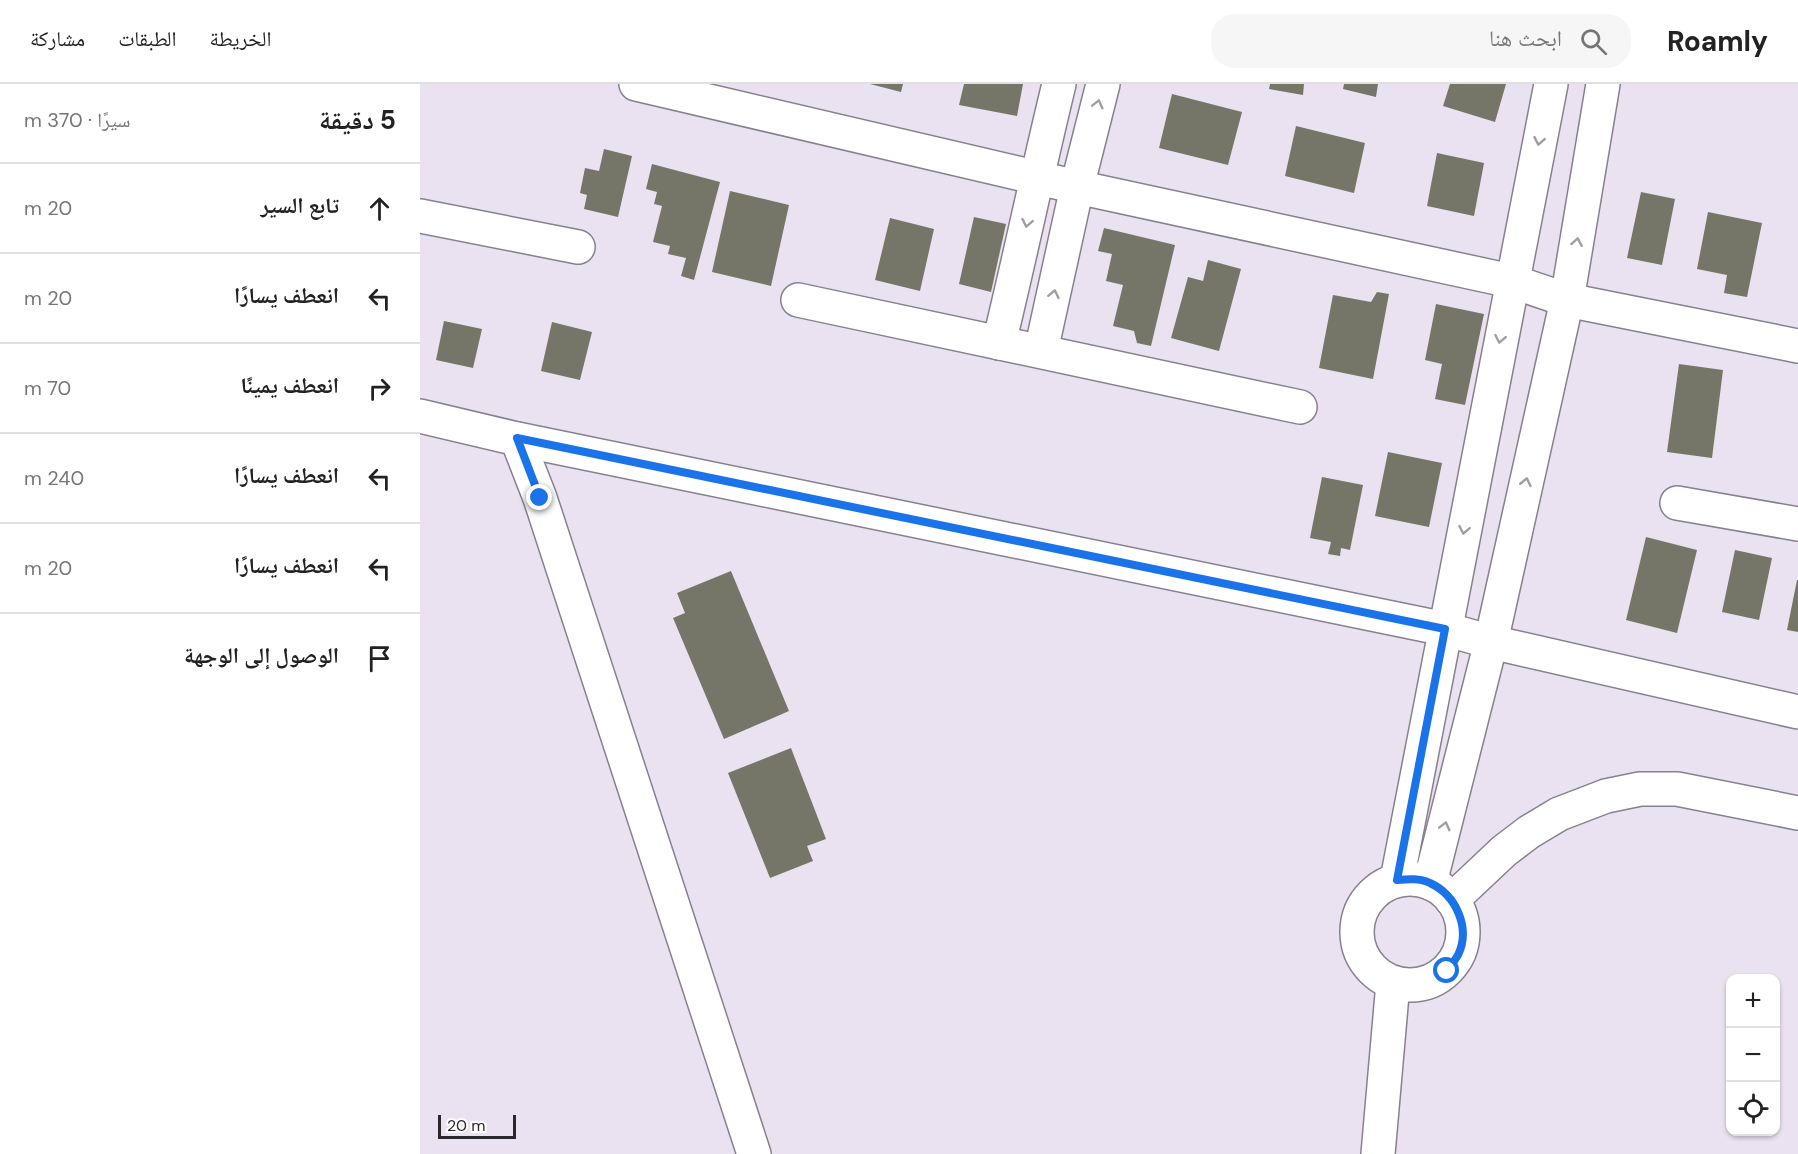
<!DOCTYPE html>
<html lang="ar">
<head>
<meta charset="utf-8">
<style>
	:root { --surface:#fff; --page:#f6f6f6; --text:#222; --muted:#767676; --line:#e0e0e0 }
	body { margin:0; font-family:"DM Sans","Noto Naskh Arabic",sans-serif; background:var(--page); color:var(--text); direction:rtl }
	.controls { position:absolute; right:18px; bottom:18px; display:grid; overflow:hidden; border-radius:12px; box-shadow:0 2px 4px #0004 }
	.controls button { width:54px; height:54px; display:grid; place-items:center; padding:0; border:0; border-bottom:2px solid var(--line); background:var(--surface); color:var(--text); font:30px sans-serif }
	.scale { position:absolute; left:18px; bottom:15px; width:78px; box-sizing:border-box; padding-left:6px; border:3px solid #2b282d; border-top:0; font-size:16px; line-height:21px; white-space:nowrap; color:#2b282d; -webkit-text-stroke:4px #fff; paint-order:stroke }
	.stop { position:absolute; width:18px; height:18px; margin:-14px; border:4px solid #1a73e8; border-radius:50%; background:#fff }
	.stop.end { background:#1a73e8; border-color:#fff; box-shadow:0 2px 6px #0008 }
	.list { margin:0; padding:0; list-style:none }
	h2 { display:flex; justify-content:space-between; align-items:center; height:78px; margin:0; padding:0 24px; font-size:26px }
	h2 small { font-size:20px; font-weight:400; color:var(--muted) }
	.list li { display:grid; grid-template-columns:39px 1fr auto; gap:18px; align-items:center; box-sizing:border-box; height:90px; padding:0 24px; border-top:2px solid var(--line) }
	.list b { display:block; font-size:22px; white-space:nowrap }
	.list em { font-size:20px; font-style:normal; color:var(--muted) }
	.icon { flex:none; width:33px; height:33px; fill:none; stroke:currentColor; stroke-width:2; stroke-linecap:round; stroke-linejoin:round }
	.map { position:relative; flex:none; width:1378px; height:1070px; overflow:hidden; direction:ltr }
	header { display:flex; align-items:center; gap:36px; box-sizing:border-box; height:84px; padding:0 30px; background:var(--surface); border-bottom:2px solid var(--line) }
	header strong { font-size:28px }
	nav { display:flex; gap:33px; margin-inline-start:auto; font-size:21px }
	.search { width:420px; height:54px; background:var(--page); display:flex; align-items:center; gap:15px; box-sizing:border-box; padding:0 21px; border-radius:24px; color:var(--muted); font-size:22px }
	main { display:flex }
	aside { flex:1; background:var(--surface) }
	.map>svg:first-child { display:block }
	.building { fill:#757668 }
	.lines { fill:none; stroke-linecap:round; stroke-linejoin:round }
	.minor-casing { stroke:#88808d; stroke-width:36 }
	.minor { stroke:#fff; stroke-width:33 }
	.oneway { stroke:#a09ea0 }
	.route { stroke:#1a73e8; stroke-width:8 }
</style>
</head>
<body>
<header>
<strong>Roamly</strong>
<div class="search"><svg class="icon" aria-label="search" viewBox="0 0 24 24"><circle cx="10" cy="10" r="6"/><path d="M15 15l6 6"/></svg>ابحث هنا</div>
<nav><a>الخريطة</a><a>الطبقات</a><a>مشاركة</a></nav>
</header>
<main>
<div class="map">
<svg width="1378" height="1070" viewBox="0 0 1378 1070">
	<rect width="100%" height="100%" fill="#eae2f0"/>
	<g class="building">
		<polygon points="450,0 483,0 481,8"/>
		<polygon points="544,0 603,0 597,32 539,21"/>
		<polygon points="850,0 884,0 883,11 849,5"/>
		<polygon points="924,0 958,0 956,13 923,5"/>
		<polygon points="1030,0 1086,0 1075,38 1023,22"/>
		<polygon points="752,10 822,28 808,81 739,64"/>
		<polygon points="876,42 945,59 934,109 865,92"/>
		<polygon points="184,65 212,72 198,133 164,125 167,111 160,109 165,84 179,87"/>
		<polygon points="1017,69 1064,79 1054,132 1007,122"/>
		<polygon points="232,80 300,98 274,196 261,192 266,174 248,170 250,162 233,158 242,122 234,120 237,108 226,105"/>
		<polygon points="310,107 369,121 351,202 292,188"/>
		<polygon points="1221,108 1255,115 1242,181 1207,174"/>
		<polygon points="1288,128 1342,139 1327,213 1304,209 1307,191 1277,185"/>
		<polygon points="554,133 586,140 571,208 539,200"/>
		<polygon points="470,134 514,145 500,207 455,196"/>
		<polygon points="684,144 755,161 731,262 717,259 714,247 693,242 703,201 686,197 692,170 678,167"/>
		<polygon points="788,176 821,185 799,267 751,254 768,193 783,197"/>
		<polygon points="957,208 969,210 953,295 899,284 913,211 951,218"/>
		<polygon points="1016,220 1064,230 1045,321 1015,315 1022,280 1005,276"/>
		<polygon points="24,237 62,245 53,284 16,276"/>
		<polygon points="132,238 172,248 160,296 121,287"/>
		<polygon points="1259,280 1303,286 1292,374 1247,368"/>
		<polygon points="968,368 1022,379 1009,443 955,432"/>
		<polygon points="902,393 943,401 930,466 921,464 920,472 908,470 911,458 890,454"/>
		<polygon points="1226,453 1277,466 1257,549 1206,536"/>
		<polygon points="1315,466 1352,474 1339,536 1302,528"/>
		<polygon points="311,487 369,627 304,655 253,534 265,529 257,509"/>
		<polygon points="1377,496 1378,496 1378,548 1367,546"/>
		<polygon points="371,664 406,755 387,762 393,777 350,794 308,689"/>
	</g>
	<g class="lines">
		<g class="minor-casing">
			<g id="minor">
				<polyline points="216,0 657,103 1091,197 1147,216 1378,262"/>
				<polyline points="0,132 158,163"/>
				<polyline points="378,216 880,323"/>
				<path d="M579,259C600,173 618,86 639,0"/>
				<polyline points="621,267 657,103 683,0"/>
				<polyline points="0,332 97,355 1025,545 1071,558 1378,628"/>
				<polyline points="97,355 120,414 334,1070"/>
				<polyline points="1257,419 1378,440"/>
				<circle cx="990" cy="848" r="53"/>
				<polyline points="977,796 1131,0"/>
				<polyline points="1010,799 1071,558 1147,216 1183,0"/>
				<polyline points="1032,816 1084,767 1109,748 1139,730 1186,712 1220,705 1257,705 1378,729"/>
				<polyline points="958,1070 973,899"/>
			</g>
		</g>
		<use href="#minor" class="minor"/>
	</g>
	<defs><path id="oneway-chevron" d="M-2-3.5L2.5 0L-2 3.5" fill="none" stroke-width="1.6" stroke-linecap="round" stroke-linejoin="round" transform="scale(1.5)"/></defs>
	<g class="oneway">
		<use href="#oneway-chevron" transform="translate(678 20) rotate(-76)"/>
		<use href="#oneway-chevron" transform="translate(1119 57) rotate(101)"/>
		<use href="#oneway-chevron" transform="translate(607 139) rotate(101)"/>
		<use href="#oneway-chevron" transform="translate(1157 158) rotate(-80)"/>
		<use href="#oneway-chevron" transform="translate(634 210) rotate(-78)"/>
		<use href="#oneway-chevron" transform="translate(1080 255) rotate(101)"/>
		<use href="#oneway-chevron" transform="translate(1106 398) rotate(-77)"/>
		<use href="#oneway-chevron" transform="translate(1044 446) rotate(101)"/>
		<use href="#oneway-chevron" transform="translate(1025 742) rotate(-76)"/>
	</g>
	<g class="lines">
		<path class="route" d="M120,414L97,354L1025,545L977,796C988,795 1000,794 1010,799C1036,811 1051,844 1038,871C1035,876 1031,882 1027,887"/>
	</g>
</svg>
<div class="controls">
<button>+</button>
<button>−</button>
<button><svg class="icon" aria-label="locate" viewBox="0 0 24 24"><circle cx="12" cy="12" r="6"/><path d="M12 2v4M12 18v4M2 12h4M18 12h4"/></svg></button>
</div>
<div class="scale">20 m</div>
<div class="stop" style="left:1027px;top:887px"></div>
<div class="stop end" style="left:120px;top:414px"></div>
</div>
<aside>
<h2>5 دقيقة<small>سيرًا · 370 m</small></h2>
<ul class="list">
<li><svg class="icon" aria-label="ahead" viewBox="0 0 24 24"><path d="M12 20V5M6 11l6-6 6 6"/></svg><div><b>تابع السير</b></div><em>20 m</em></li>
<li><svg class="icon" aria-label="left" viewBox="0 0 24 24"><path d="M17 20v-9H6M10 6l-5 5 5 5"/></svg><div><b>انعطف يسارًا</b></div><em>20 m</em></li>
<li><svg class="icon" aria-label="right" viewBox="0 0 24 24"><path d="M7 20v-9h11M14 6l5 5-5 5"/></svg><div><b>انعطف يمينًا</b></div><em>70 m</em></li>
<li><svg class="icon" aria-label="left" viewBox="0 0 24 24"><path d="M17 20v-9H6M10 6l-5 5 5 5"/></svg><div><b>انعطف يسارًا</b></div><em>240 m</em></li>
<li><svg class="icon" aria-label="left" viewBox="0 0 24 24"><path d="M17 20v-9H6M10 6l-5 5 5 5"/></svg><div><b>انعطف يسارًا</b></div><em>20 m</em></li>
<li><svg class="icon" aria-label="arrive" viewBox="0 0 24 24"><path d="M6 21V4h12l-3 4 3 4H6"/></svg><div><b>الوصول إلى الوجهة</b></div></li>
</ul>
</aside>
</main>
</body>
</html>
